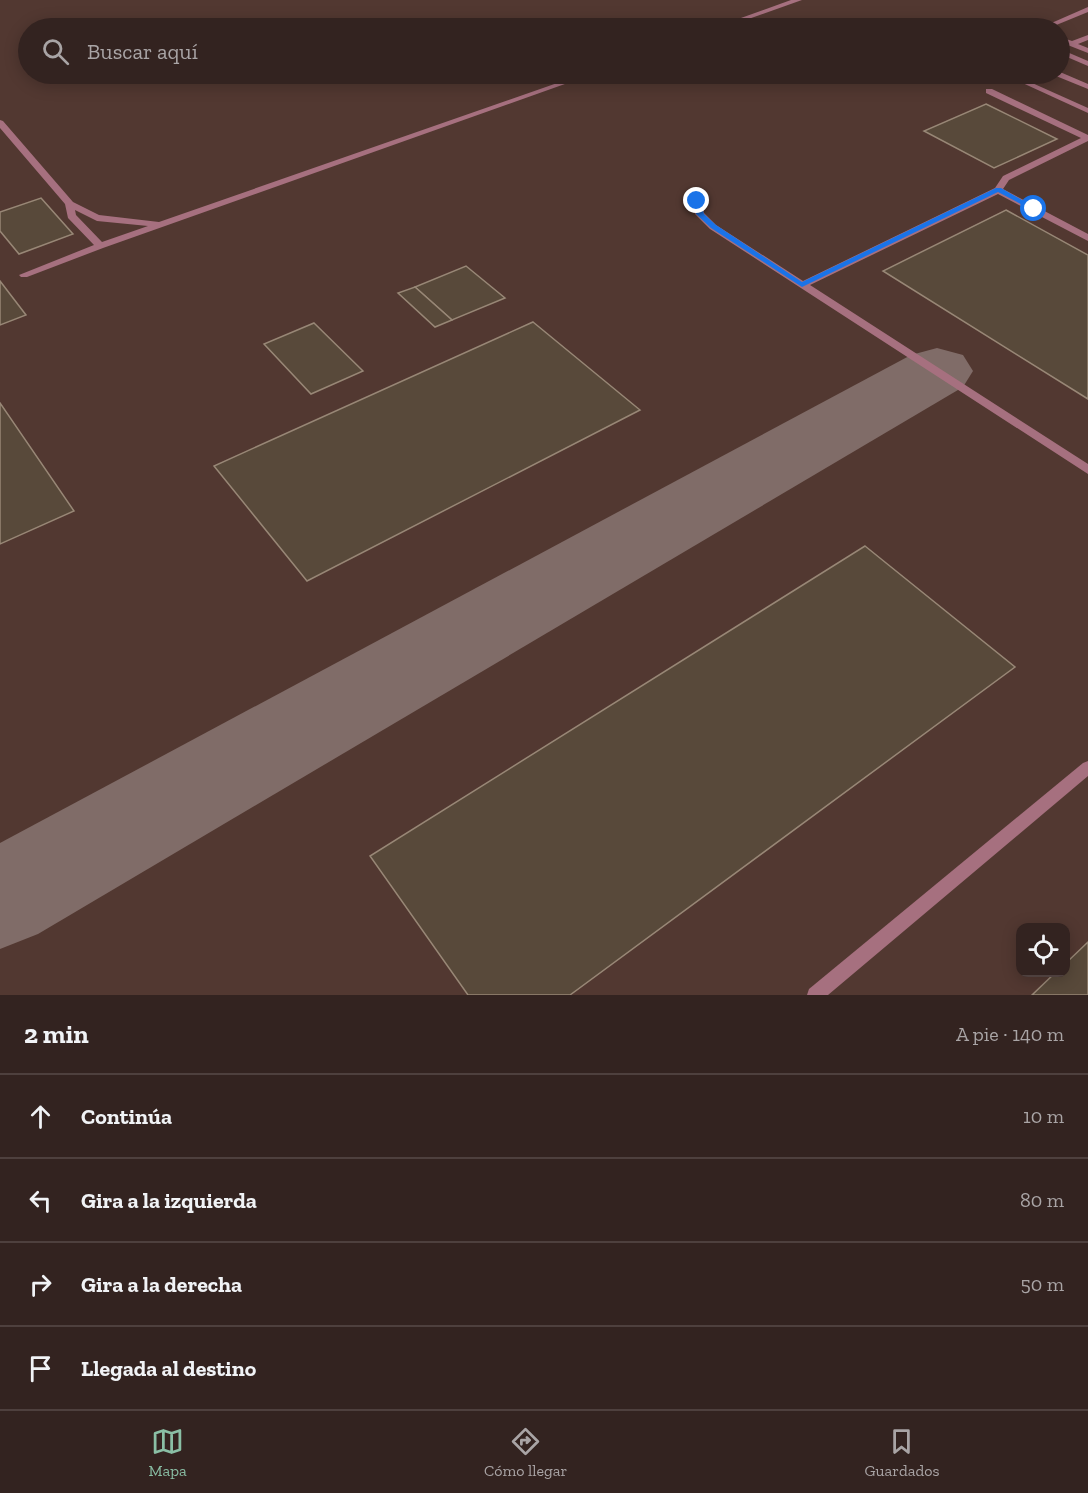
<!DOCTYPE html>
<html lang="es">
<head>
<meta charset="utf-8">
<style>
	:root { --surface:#332320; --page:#3e2f2d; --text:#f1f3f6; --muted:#a9a4a5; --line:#4e403e; --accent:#8abfa5 }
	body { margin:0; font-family:"Zilla Slab",serif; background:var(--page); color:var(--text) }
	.controls { position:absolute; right:18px; bottom:18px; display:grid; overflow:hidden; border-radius:12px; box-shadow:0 3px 15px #0003 }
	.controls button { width:54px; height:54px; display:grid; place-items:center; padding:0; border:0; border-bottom:2px solid var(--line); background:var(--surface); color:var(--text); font:30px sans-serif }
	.stop { position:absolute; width:18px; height:18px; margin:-14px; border:4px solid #1a73e8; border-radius:50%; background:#fff }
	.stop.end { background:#1a73e8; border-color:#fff; box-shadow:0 2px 6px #0008 }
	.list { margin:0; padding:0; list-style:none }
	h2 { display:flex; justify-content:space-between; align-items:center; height:78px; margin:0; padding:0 24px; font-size:26px }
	h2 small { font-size:20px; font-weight:400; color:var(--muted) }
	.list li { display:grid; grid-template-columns:39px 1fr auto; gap:18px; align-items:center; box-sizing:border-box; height:84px; padding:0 24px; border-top:2px solid var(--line) }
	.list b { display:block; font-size:22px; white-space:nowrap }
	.list em { font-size:20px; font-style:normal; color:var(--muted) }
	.icon { flex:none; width:33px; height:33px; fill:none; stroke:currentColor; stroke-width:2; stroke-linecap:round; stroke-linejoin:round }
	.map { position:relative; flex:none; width:1088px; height:995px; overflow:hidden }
	.search { position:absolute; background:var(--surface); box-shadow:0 3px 15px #0003; left:18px; right:18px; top:18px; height:66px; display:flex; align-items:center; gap:15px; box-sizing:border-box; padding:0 21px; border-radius:33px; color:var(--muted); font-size:22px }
	.sheet { height:414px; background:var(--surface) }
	nav { display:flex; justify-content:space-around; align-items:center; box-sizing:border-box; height:84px; border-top:2px solid var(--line); background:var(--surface); font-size:16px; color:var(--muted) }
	nav a { display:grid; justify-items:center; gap:3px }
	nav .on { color:var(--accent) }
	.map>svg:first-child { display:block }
	.built { fill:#523831; fill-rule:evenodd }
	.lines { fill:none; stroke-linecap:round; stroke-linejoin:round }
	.taxiway { fill:#806c68; fill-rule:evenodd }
	.building { fill:#58493a; stroke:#988776; stroke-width:1.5 }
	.service { fill:#a6707f; fill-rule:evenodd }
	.route { fill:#1a73e8 }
</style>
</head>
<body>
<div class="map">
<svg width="1088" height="995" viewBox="0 0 1088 995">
	<rect width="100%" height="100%" fill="#442f2a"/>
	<path class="built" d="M0,0H1088V995H0ZM28,28H1060V74H28ZM1020,928H1066V972H1020Z"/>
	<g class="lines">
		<polygon class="taxiway" points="937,348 963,355 973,371 963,387 38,934 0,949 0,843 911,355"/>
	</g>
	<g class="building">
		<polygon points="986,104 1057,139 994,168 924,131"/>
		<polygon points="41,198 73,234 19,254 0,231 0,212"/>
		<polygon points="1006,210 1088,255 1088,399 883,271"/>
		<polygon points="466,266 505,298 452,320 415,287"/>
		<polygon points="0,281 26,315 0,325"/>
		<polygon points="415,287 452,320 435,327 398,293"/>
		<polygon points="533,322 640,410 307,581 214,466"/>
		<polygon points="314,323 363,371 311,394 264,344"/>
		<polygon points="0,403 74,511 0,544"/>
		<polygon points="865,546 1015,667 570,995 468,995 370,856"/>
		<polygon points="1088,942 1088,995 1032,995 1056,972 1066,972 1066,963"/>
	</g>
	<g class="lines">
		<g class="service">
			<polygon points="791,0 802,0 723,28 713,28"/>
			<polygon points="1088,7 1088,12 1049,28 1040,28"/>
			<polygon points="1088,35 1088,40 1078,44 1088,48 1088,53 1060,42 1060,37 1072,41"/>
			<polygon points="1060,49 1088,61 1088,66 1060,54"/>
			<polygon points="1060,72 1088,84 1088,89 1056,76 1055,74 1060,74"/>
			<path d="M583,74H593L103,248L27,277H21L19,275L94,245L68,218L65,204L0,128V120L3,121L73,202L99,215L159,222ZM75,210L97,221L148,226L102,242L76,215Z"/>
			<polygon points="1003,74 1012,74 1088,108 1088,113"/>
			<polygon points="986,89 992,89 1088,135 1088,141 1009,180 1003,189 1088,234 1088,241 998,194 810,285 1088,464 1088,474 710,229 695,214 692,201 697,198 702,201 704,213 716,225 803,281 995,188 1003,176 1081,138 986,93"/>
			<polygon points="1088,761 1088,776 828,995 807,995 809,989 1083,763"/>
		</g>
	</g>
	<polygon class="route" points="996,188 1001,188 1038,209 1032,210 998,192 802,287 711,228 696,214 694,201 700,199 704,214 716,225 802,282"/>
</svg>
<div class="controls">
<button><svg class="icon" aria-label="locate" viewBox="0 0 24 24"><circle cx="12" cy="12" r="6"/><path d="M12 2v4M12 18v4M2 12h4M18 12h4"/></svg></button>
</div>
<div class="stop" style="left:1034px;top:209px"></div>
<div class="stop end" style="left:697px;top:201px"></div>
<div class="search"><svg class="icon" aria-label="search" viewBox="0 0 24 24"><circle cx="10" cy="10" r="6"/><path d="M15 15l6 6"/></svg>Buscar aquí</div>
</div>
<section class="sheet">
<h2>2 min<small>A pie · 140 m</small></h2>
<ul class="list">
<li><svg class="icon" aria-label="ahead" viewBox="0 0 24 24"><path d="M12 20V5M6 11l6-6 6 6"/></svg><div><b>Continúa</b></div><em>10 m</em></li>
<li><svg class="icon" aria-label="left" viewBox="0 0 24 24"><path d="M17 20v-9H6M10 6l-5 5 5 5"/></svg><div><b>Gira a la izquierda</b></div><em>80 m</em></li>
<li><svg class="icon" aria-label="right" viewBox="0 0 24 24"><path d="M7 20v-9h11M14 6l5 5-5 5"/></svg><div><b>Gira a la derecha</b></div><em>50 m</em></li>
<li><svg class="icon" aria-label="arrive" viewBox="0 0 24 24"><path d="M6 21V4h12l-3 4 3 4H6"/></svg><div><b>Llegada al destino</b></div></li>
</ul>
</section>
<nav>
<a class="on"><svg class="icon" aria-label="map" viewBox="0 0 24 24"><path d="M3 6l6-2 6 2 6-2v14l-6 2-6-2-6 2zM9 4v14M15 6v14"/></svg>Mapa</a>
<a><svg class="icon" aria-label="directions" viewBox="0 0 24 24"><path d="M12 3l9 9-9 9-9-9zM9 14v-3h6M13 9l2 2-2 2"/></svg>Cómo llegar</a>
<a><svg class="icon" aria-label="saved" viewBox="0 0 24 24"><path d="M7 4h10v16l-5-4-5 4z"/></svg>Guardados</a>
</nav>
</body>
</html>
